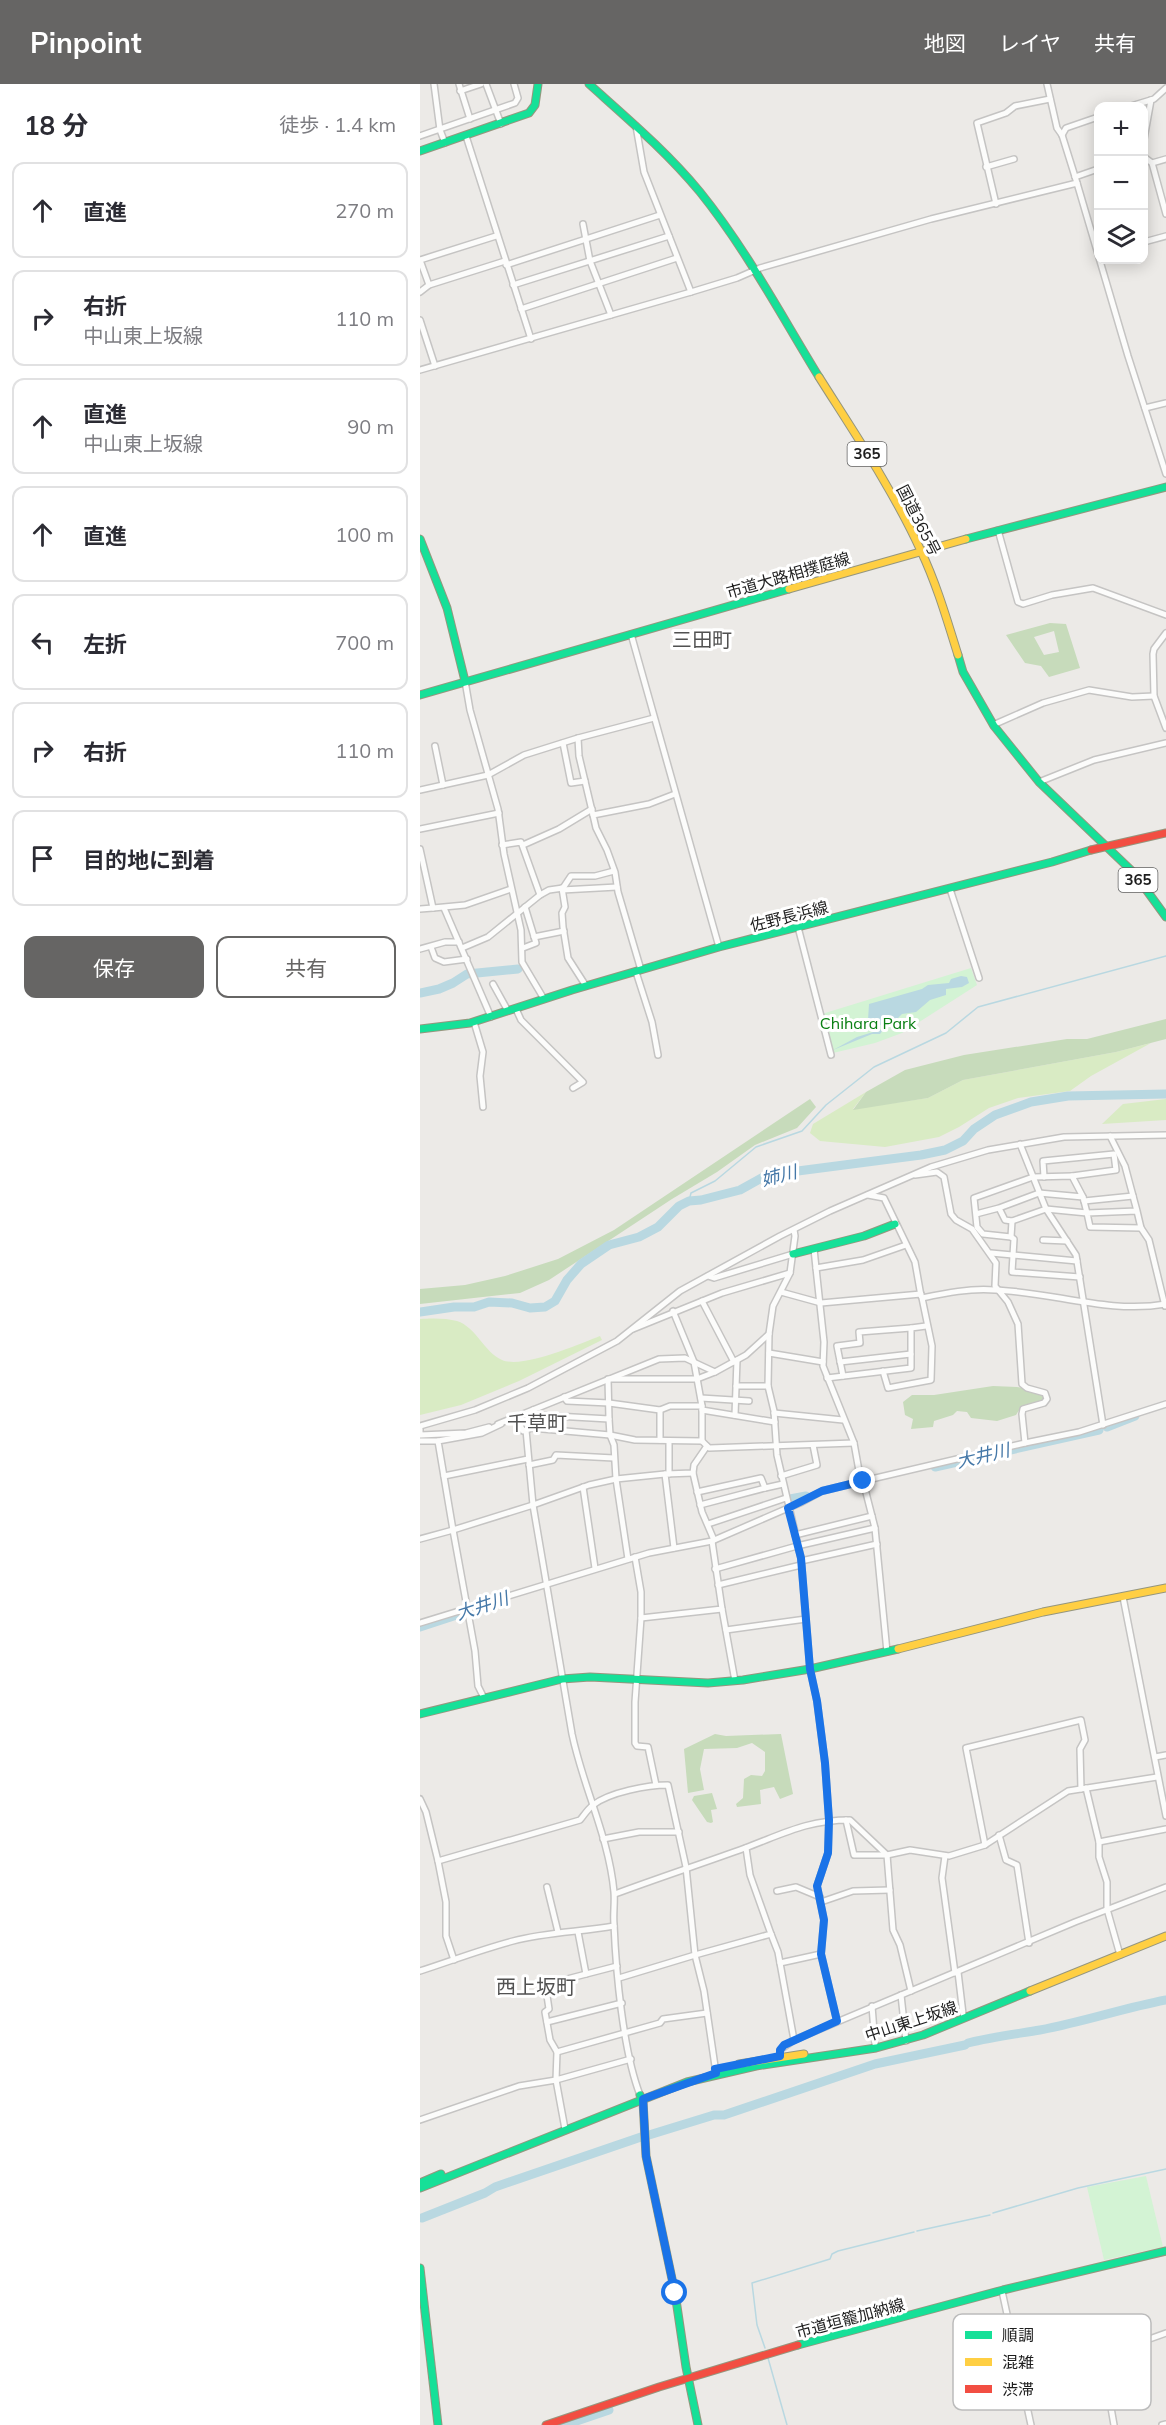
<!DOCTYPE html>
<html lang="ja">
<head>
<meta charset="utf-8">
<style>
	:root { --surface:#fff; --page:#f7f7f7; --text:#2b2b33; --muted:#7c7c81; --line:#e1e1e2; --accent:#666564 }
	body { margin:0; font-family:Mulish,"Noto Sans JP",sans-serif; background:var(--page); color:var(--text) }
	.controls { position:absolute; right:18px; top:18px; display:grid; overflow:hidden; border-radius:12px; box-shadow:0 3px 15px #0003 }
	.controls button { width:54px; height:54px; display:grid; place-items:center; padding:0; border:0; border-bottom:2px solid var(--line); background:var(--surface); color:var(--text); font:30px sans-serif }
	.stop { position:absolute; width:18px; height:18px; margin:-14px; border:4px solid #1a73e8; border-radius:50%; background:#fff }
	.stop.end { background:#1a73e8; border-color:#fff; box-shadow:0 2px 6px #0008 }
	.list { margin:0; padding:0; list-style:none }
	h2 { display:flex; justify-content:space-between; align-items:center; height:78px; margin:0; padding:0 24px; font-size:26px }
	h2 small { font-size:20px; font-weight:400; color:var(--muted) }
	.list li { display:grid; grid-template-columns:39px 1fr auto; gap:18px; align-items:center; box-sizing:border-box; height:96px; margin:0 12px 12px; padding:0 12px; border:2px solid var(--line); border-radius:12px }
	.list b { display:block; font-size:22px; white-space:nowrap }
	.list p { margin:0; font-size:20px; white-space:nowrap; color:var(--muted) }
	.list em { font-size:20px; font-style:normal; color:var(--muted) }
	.actions { display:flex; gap:12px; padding:18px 24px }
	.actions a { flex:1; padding:14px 0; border:2px solid var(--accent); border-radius:12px; text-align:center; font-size:21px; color:var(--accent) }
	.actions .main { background:var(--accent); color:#fff }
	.icon { flex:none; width:33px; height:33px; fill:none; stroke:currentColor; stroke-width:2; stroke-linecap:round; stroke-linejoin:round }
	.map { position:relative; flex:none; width:746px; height:2341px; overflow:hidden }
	header { display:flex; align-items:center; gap:36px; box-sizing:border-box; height:84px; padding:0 30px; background:var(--accent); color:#fff }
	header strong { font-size:28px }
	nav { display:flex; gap:33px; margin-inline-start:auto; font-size:21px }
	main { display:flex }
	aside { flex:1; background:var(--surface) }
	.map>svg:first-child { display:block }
	.grass { fill:#d9ebc4 }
	.forest { fill:#c7dbbb; fill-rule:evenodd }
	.park { fill:#d3f3d4 }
	.water { fill:#b9d8e1 }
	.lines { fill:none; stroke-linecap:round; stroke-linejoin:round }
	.stream { stroke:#b9d8e1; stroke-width:1.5 }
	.river { stroke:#b9d8e1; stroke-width:9 }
	.street-casing { stroke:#c5c4c3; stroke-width:8 }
	.fast-casing { stroke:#95967e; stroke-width:9 }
	.slow-casing { stroke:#95967e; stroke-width:9 }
	.jam-casing { stroke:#95967e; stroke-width:9 }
	.street { stroke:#fcfcfb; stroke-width:5 }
	.fast { stroke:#16e098; stroke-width:7 }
	.slow { stroke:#ffcf43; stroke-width:7 }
	.jam { stroke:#f24e42; stroke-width:7 }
	.route { stroke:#1a73e8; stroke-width:8 }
	.labels { text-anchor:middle; stroke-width:6; stroke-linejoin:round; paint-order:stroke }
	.shield { fill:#fff; stroke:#626262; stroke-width:1.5 }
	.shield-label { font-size:15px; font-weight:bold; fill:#1e1e1e }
	.street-label { font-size:16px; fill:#1e1e1e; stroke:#fff }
	.park-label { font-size:16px; fill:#097f12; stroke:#fff }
	.water-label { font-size:18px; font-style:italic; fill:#4578a8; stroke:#fff }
	.quarter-label { font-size:20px; fill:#515151; stroke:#fff }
	.key { fill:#fff; stroke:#bcbcbc; stroke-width:1.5 }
	.key-label { font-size:16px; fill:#1e1e1e }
</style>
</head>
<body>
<header>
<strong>Pinpoint</strong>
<nav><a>地図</a><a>レイヤ</a><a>共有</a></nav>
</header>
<main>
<aside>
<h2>18 分<small>徒歩 · 1.4 km</small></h2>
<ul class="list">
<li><svg class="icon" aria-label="ahead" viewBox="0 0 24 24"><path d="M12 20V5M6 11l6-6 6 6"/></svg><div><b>直進</b></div><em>270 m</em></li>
<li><svg class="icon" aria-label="right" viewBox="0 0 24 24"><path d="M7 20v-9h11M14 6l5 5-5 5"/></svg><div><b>右折</b><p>中山東上坂線</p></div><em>110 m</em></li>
<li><svg class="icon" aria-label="ahead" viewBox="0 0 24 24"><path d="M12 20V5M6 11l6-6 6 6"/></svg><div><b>直進</b><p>中山東上坂線</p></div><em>90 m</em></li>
<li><svg class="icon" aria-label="ahead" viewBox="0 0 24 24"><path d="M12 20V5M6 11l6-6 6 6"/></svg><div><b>直進</b></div><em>100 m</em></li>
<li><svg class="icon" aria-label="left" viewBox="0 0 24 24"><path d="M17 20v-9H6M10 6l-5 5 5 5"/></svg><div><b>左折</b></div><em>700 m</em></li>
<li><svg class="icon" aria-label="right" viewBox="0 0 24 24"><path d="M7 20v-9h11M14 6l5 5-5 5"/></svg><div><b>右折</b></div><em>110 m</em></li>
<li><svg class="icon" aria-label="arrive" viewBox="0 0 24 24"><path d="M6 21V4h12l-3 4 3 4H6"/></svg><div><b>目的地に到着</b></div></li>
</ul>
<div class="actions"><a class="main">保存</a><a>共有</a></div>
</aside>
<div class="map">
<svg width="746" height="2341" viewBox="0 0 746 2341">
	<rect width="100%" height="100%" fill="#eceae7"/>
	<g class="grass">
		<polygon points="731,959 671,992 650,1007 598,1014 569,1024 539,1043 519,1053 465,1063 400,1057 390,1049 393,1040 446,1008 433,1025 508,1014 543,996 696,968"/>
		<polygon points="746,1015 746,1036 682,1040 703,1020"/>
		<path d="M0,1235C11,1234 27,1234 37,1237C56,1243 64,1268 82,1276C103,1285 159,1260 180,1252L182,1256L99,1297L41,1321L0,1331Z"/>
	</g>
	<g class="forest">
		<path d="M630,539L646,540L660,584L629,593L621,582L605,579L586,551ZM634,547L639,568L624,571L614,553Z"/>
		<polygon points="746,935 746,955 696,968 543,996 508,1014 433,1026 446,1008 485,986 544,971 647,955 667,955"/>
		<polygon points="390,1015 396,1023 377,1044 335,1061 297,1088 252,1115 129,1196 100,1209 0,1220 0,1205 45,1201 85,1192 138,1175 194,1146"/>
		<path d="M573,1302L597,1303L623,1307L626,1316C612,1319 603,1319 596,1331L577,1337L551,1334L547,1328L537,1327L533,1331L514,1337L513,1343L491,1345L493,1335L485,1331L483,1318L492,1311H514Z"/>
		<polygon points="295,1650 306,1652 361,1650 373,1710 360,1715 354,1703 340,1706 341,1720 317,1723 316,1720 323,1714 324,1695 331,1691 342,1692 345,1687 345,1668 332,1659 317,1664 284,1665 280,1685 284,1706 268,1709 264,1665"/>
		<polygon points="292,1709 297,1725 291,1726 293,1738 291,1739 287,1738 272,1716 274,1712"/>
	</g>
	<g class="park">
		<polygon points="551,884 557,901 482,949 455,959 413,969 402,930"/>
		<polygon points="726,2092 743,2163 684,2176 667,2103"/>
	</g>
	<polygon class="water" points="541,892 547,893 549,899 542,903 526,905 526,911 510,916 496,928 482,930 471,941 466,942 460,950 452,950 413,966 437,953 463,945 463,941 452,941 448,936 449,920 502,905 508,901 529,899 531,895"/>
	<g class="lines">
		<g class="stream">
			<polyline points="269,1117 271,1109 295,1097 336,1063 382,1047 406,1021 454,983 526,949 558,923 746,872"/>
			<polyline points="573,2129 658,2104 746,2085"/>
			<polyline points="497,2147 570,2131"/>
			<polyline points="345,2264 337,2241 332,2199 410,2175 412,2170 418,2167 494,2148"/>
			<polyline points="348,2274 367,2341"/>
		</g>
		<g class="river">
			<polyline points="0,909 19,905 33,899 47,890 98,885"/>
			<polyline points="0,1228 34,1223 54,1223 69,1218 92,1219 110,1224 125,1223 135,1217 147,1196 161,1180 189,1161 219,1153 238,1143 259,1122 269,1117 281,1116 320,1106 347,1091 501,1071 525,1066 543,1057 554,1045 575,1031 611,1018 648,1012 746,1010"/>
			<polyline points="687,1343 715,1332"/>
			<polyline points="515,1383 679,1346"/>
			<polyline points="370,1415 386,1412"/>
			<polyline points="0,1543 55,1525"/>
			<path d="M548,1959C572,1953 596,1950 620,1946C663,1938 704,1924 746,1916"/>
			<polyline points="229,2051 294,2031 304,2031 455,1980 545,1961"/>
			<polyline points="2,2134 65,2109 75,2103 221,2053"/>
			<polyline points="145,2341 189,2326"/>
		</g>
		<g class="street-casing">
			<g id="street">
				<polyline points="14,0 20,46 25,59"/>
				<polyline points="39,0 50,35"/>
				<polyline points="66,0 81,40"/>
				<polyline points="627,0 637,44 642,51 657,99"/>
				<polyline points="40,7 61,0"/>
				<polyline points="711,22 734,15 746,4"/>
				<polyline points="216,42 224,88 271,208"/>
				<polyline points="642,51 646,44 678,33"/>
				<polyline points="0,52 95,19 98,14 94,0"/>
				<polyline points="46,52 111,255"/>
				<polyline points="724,55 731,16"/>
				<polyline points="724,73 732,79 746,130"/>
				<polyline points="732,79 746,75"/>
				<polyline points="566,83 594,75"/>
				<polyline points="655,93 678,85"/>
				<polyline points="576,120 557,39 586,29 595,22 630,15"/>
				<polyline points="163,140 170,177 191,231"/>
				<polyline points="724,158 746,152"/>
				<polyline points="0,176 76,152"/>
				<polyline points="0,176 9,201"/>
				<polyline points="86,181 240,131"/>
				<polyline points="93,201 249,152"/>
				<polyline points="0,208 9,201 85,177"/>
				<polyline points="101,225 257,174"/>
				<polyline points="0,236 15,282"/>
				<polyline points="0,286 271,208 317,194 340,184 511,135 657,99 708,272 746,390"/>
				<polyline points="725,324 746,319"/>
				<polyline points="578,446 598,518 603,520 632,511 673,504 746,531"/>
				<polyline points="746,549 734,565 733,570 734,612 746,644"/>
				<polyline points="211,550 299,863"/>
				<polyline points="45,597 50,626 78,725 84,770 101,846 102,878 124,915"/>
				<polyline points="573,641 623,619 669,606 712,613 734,612"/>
				<polyline points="158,654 159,672 173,731"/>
				<polyline points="143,659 151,699 165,697"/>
				<polyline points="15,662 23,701"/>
				<polyline points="619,698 674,676 746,659"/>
				<polyline points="0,706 68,691 104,671 158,654 234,634"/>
				<polyline points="0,745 79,729"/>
				<polyline points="82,761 101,758 120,811"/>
				<polyline points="103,761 139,745 172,725"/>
				<polyline points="0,765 13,824 45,821 91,805"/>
				<polyline points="142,804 145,823 142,829 143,843 148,874 166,902"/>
				<polyline points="530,805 559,894"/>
				<polyline points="142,806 197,803"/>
				<polyline points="24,824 71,933"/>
				<polyline points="0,825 13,824"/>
				<polyline points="378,843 411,971"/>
				<polyline points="114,853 144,847"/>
				<polyline points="11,863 15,874 24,878 47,875"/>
				<polyline points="42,864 68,853 120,811 129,806 143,804 151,792 175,792 194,787"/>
				<polyline points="103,864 116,859 105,823"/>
				<polyline points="0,865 25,858 39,858"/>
				<polyline points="221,886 198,808 195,788 187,766 176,744 173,731 229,720 255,710"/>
				<polyline points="216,888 232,938 238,971"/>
				<polyline points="73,900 88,927"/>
				<polyline points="96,925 101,936 163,998 153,1004"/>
				<polyline points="54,938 63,968 60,992 63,1023"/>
				<polyline points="690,1052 705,1082 717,1127 667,1129 670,1143 721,1144 717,1127"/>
				<polyline points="600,1060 626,1125 656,1171 683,1341"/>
				<polyline points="624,1093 623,1077 694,1070 696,1086 652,1092"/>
				<polyline points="448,1111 464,1114 495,1178 501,1212"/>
				<polyline points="664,1117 713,1112"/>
				<polyline points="556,1130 579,1124 585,1136 592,1137 591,1153 563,1150 557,1143 554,1114 613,1093 652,1092 663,1113 619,1109 579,1124"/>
				<polyline points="592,1137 626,1125 667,1129 663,1113"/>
				<polyline points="721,1144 729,1156 745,1222"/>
				<polyline points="591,1153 594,1155 592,1188 660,1193"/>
				<polyline points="623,1156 647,1157"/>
				<polyline points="394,1165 396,1184 443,1176 486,1161"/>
				<polyline points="571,1169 657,1177"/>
				<polyline points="396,1184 404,1258 403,1282 434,1359 441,1398"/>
				<polyline points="370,1189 353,1222 349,1250 348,1302 354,1327 357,1371 381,1474 390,1585 397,1617 405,1679 409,1736 408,1769 397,1802 404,1836 401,1870 417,1937"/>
				<polyline points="288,1192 294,1194 373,1170"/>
				<polyline points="361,1208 401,1219 501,1210"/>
				<polyline points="282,1217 314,1278"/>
				<polyline points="213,1245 302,1209 370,1189 375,1152 374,1146"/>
				<polyline points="349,1269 403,1278"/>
				<polyline points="420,1278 491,1270"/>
				<path d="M463,1287L468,1304L511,1296L512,1262L502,1214C526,1209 550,1204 575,1206C633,1208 688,1230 746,1220"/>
				<polyline points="423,1292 417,1262 440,1259 439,1248 491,1244"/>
				<polyline points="407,1294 491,1284 491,1244 506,1242"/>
				<polyline points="316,1302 348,1302"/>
				<polyline points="144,1313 147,1317 189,1319 240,1326 250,1322 282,1322 274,1278 253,1227"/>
				<polyline points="281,1314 329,1317"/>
				<polyline points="113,1326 118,1331 189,1335 188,1295 277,1295 295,1288"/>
				<polyline points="240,1326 240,1356"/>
				<polyline points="282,1326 355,1338"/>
				<polyline points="354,1329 423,1336"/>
				<polyline points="315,1331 317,1276"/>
				<polyline points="96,1333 103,1347 112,1344 190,1351 189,1335"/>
				<polyline points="78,1340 239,1275 265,1274 295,1288 326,1271 349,1250"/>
				<path d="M81,1340L62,1349L18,1357L33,1446L113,1421L152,1650C163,1703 189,1753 194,1808C195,1818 193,1830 194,1840C196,1888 203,1967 220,2011"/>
				<polyline points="0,1342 55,1326 108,1304 197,1257 260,1207 360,1152 410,1127 511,1083 568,1066 644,1053 746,1051"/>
				<polyline points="0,1345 0,1351 46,1349 69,1343"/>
				<polyline points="106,1346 113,1421 169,1401 196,1395 194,1361 190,1351"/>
				<polyline points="190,1351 215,1356 282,1357 282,1322"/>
				<polyline points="0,1357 18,1357"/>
				<polyline points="282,1357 289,1364 434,1359"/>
				<polyline points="605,1359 659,1348 746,1320"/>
				<polyline points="109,1381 133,1376 136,1371 194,1374"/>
				<polyline points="273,1389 282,1428 294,1456"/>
				<polyline points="249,1390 249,1357"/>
				<polyline points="24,1392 108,1375"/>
				<polyline points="361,1392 397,1381 393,1361"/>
				<polyline points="163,1403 175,1484"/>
				<polyline points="345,1404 363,1400"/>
				<polyline points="277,1408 341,1394 345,1404 280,1421"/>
				<polyline points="288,1440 366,1414"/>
				<polyline points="375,1451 452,1432"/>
				<polyline points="0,1455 33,1446 55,1567 58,1602 64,1614"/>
				<polyline points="254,1464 245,1390 273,1389 274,1381 287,1362"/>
				<polyline points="215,1473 221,1508 221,1534 302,1525 292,1457"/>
				<polyline points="208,1475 196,1395 245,1390"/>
				<polyline points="381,1477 457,1460"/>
				<polyline points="295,1485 377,1462 455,1444"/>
				<polyline points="298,1501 381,1481"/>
				<polyline points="703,1513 746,1732"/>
				<polyline points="302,1525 315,1597"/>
				<polyline points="221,1534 215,1618 215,1659 217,1662 228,1663 236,1701"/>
				<polyline points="0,1539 229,1469 292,1457 382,1418 402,1407 443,1397"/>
				<polyline points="306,1546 386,1535"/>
				<polyline points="467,1568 455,1444 443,1397 605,1359 602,1330 603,1325 624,1319 627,1315 625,1309 607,1304 602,1300 598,1240 588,1218 575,1202 576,1179 552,1145 536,1136 531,1130 524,1093 517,1088 495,1091"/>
				<polyline points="735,1673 746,1671"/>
				<polyline points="666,1704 679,1758 746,1745"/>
				<path d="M0,1715L6,1728L18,1777L160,1736C164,1731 168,1725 173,1721C190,1708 228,1701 248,1701L266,1783L275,1871L199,1894"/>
				<polyline points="426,1736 434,1771 467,1771 473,1846 480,1861 491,1907"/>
				<polyline points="579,1751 586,1776 597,1781 609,1859"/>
				<polyline points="183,1755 219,1748 259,1748"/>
				<polyline points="679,1758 679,1773 687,1798 687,1825 700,1871"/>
				<polyline points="565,1761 546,1664 661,1636 665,1656 660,1665 661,1705"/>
				<polyline points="525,1772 522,1794 535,1889"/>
				<polyline points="18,1777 26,1818 26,1852 34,1876"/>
				<polyline points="127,1803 138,1848"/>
				<polyline points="357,1807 376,1803 400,1813"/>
				<path d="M195,1810C238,1794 281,1780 325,1764C363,1750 387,1736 430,1736L467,1771L490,1766L529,1772L565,1761L648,1707L737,1693"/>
				<polyline points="401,1818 433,1807 470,1806"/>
				<polyline points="158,1848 166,1890"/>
				<polyline points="351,1850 358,1868 374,1956"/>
				<polyline points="360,1879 401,1870"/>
				<polyline points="197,1882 147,1895 126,1905 129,1925 125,1928 130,1956 137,1968 136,1996 211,1975"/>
				<path d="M0,1887C31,1877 62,1865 93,1857C127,1848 160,1848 194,1842"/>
				<polyline points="538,1888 543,1930"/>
				<polyline points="481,1911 486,1957"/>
				<polyline points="452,1922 455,1960"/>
				<polyline points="127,1938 202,1919"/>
				<polyline points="137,1968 240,1939 243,1935 287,1929"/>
				<polyline points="360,1973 360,1966 374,1956 655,1838 746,1803"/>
				<polyline points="296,1989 284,1907 275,1871 351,1850 330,1791 326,1764"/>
				<polyline points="0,2036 99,2002 136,1996 145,2045"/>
				<polyline points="582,2207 611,2341"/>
				<polyline points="682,2272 694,2341"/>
				<polyline points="601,2294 682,2272 746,2249"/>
				<polyline points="742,2341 746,2340"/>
			</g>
		</g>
		<g class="fast-casing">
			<g id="fast">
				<path d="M169,0C208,35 247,68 280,108C326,165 361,231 399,293"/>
				<polyline points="0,67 109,29 115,21 118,0"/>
				<polyline points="0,455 27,524 45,597"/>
				<polyline points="546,455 746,403"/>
				<polyline points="538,571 543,588 574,642 619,698 714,789 746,833"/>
				<polyline points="0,611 369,505"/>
				<polyline points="0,945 50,939 152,906 299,863 632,778 671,766"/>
				<polyline points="373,1170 444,1152 475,1140"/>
				<polyline points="0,1630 142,1595 170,1593 288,1599 323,1596 390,1585 478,1565"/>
				<polyline points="220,2011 223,2017 226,2072 255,2209 266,2283 278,2341"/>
				<polyline points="0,2099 21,2090"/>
				<polyline points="0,2104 267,1998 336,1982 456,1964 503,1951 610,1907"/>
				<polyline points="0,2184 18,2341"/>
				<polyline points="378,2261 583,2206 746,2167"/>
			</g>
		</g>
		<g class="slow-casing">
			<g id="slow">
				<path d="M399,293C435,350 473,406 501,467C517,501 527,536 538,571"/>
				<polyline points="369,505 546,455"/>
				<polyline points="478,1565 623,1528 746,1504"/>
				<polyline points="610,1907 746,1852"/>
				<polyline points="319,1980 384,1970"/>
			</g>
		</g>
		<g class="jam-casing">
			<g id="jam">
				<polyline points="671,766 746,749"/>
				<polyline points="126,2341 239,2303 378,2261"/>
			</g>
		</g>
		<use href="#street" class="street"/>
		<use href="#fast" class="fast"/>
		<use href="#slow" class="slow"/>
		<use href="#jam" class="jam"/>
	</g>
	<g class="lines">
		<polyline class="route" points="255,2209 226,2072 223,2015 296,1989 295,1985 360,1972 360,1966 364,1961 417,1937 401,1870 404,1836 397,1802 408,1769 409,1736 405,1679 397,1617 390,1585 381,1474 368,1424 402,1407 443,1397"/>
	</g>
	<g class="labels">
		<g class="shield">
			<rect x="427.5" y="358" width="39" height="24" rx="4.5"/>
			<rect x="698.5" y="784" width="39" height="24" rx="4.5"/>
		</g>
		<g class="shield-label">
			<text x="447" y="375">365</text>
			<text x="718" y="801">365</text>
		</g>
		<g class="street-label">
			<text transform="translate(499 436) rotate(63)" y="6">国道365号</text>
			<text transform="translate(368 491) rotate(-16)" y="6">市道大路相撲庭線</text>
			<text transform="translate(369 832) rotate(-14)" y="6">佐野長浜線</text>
			<text transform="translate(491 1937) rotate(-18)" y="6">中山東上坂線</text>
			<text transform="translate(430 2234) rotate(-15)" y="6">市道垣籠加納線</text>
		</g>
		<g class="park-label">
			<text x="448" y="945">Chihara Park</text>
		</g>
		<g class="water-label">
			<text transform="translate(359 1092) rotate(-14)" y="6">姉川</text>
			<text transform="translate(563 1372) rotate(-13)" y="6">大井川</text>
			<text transform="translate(62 1522) rotate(-18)" y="6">大井川</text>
		</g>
		<g class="quarter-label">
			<text x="282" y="563">三田町</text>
			<text x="117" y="1346">千草町</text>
			<text x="116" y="1910">西上坂町</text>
		</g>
	</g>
	<rect x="533" y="2230" width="198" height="96" rx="9" class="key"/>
	<rect x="545" y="2247" width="27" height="8" fill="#16e098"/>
	<rect x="545" y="2274" width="27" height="8" fill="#ffcf43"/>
	<rect x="545" y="2301" width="27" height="8" fill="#f24e42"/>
	<g class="key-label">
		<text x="582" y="2257">順調</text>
		<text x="582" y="2284">混雑</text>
		<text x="582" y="2311">渋滞</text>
	</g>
</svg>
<div class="controls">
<button>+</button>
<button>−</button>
<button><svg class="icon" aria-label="layers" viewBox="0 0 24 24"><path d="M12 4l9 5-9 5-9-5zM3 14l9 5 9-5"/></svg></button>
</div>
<div class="stop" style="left:255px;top:2209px"></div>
<div class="stop end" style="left:443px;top:1397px"></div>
</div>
</main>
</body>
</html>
